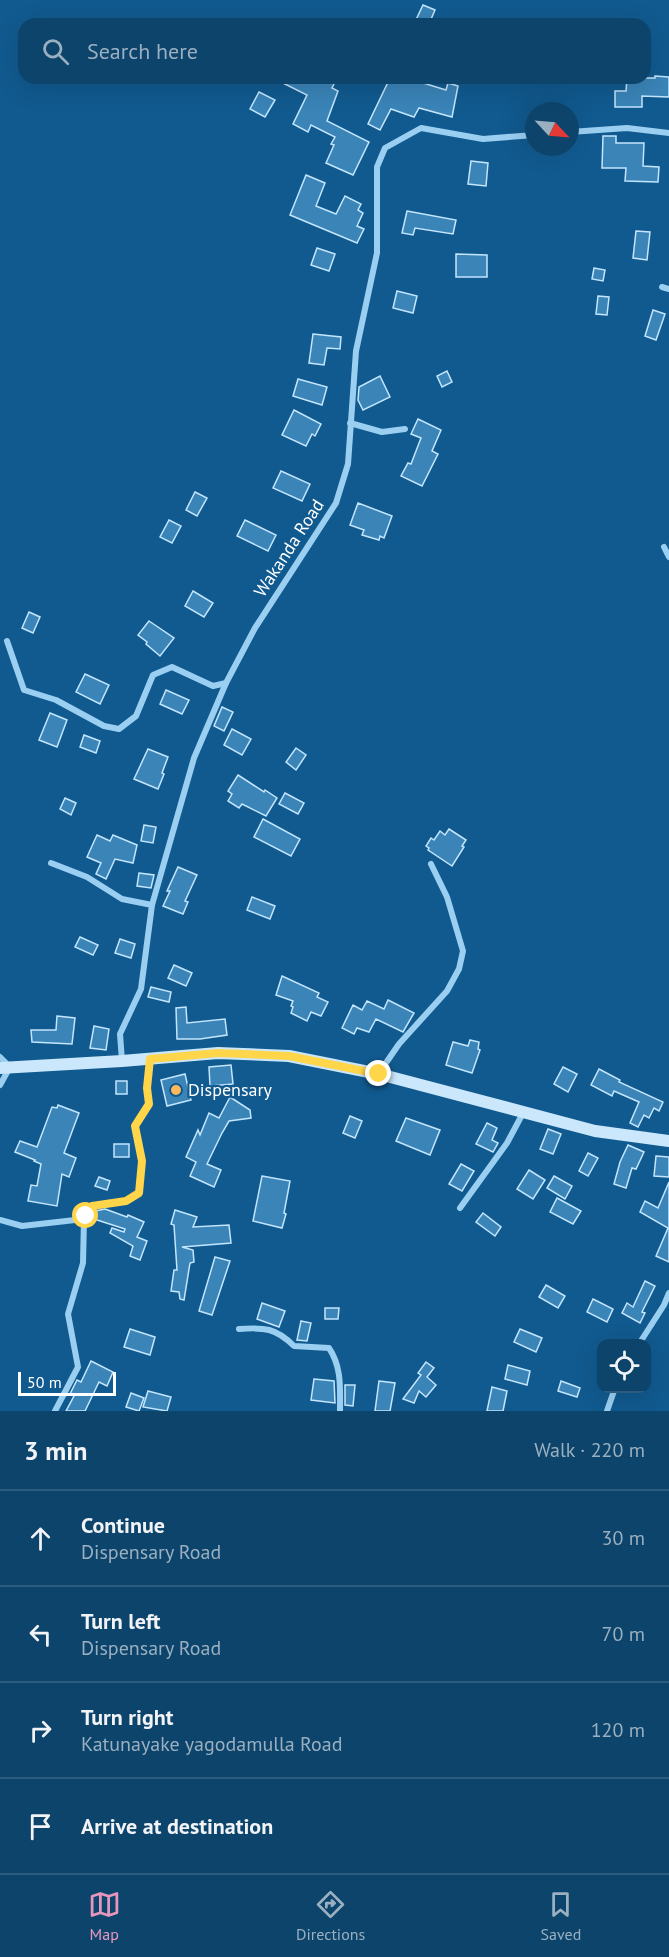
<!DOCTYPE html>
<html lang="en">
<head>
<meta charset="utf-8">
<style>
	:root { --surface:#0d446b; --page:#1b4e73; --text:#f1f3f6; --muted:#9ab0c1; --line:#2d5c7e; --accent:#e797bd }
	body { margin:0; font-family:"PT Sans",sans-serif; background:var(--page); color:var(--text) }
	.controls { position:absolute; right:18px; bottom:18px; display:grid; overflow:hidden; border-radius:12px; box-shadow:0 6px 24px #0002 }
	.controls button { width:54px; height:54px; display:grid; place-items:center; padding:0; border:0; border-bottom:2px solid var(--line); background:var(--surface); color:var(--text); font:30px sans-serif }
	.compass { position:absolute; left:525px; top:102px; width:54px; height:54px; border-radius:50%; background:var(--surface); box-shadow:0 6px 24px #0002; rotate:116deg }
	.scale { position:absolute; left:18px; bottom:15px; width:98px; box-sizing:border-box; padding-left:6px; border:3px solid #fff; border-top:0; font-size:16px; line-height:21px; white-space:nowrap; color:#fff; -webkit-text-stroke:4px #115a8f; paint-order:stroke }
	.stop { position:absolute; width:18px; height:18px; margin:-14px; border:4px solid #ffd54a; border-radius:50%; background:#fff }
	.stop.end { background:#ffd54a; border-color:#fff; box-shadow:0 2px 6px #0008 }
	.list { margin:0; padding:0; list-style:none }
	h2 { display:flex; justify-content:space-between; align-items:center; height:78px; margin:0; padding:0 24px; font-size:26px }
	h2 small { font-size:20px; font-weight:400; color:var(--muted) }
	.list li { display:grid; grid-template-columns:39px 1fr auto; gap:18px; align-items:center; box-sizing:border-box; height:96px; padding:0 24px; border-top:2px solid var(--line) }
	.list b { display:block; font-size:22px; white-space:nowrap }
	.list p { margin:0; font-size:20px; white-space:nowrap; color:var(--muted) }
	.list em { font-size:20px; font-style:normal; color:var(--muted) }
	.icon { flex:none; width:33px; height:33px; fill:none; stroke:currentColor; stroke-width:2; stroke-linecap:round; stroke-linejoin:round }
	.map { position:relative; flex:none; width:669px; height:1411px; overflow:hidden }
	.search { position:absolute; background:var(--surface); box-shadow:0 6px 24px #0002; left:18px; right:18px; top:18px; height:66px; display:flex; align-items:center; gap:15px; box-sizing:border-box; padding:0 21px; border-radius:18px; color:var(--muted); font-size:22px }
	.sheet { height:462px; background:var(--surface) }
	nav { display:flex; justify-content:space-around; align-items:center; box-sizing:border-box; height:84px; border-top:2px solid var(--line); background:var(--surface); font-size:16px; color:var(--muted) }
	nav a { display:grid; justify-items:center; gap:3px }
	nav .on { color:var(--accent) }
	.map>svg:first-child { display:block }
	.building { fill:#3a84b8; stroke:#c3e5fd; stroke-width:1.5 }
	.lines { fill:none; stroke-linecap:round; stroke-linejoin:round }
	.street { stroke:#9bcff2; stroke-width:6 }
	.secondary { stroke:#cae7fc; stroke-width:12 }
	.route { stroke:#ffd54a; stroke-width:8 }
	.poi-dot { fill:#ffb95c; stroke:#115a8f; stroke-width:2 }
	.labels { text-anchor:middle; stroke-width:4.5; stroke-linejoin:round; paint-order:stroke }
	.street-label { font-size:18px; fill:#fff; stroke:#115a8f }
	.poi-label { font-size:18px; fill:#fff; stroke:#115a8f; text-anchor:start }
</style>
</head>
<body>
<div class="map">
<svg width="669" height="1411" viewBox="0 0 669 1411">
	<rect width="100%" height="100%" fill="#115a8f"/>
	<g class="building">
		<polygon points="423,5 435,10 429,24 414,24"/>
		<polygon points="655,76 669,77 669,97 642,96 642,107 615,107 615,91 626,91 627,78 655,78"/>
		<polygon points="273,78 306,78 317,83 319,78 330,78 336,80 332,88 338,91 327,121 369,142 353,175 326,163 334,145 331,144 335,137 311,125 308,132 293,124 307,95"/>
		<polygon points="390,78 407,78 446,90 448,83 458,86 452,117 419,108 414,117 391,109 380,130 368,124"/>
		<polygon points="259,92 275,100 265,117 250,109"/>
		<polygon points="603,136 616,136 616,143 644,143 643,166 659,167 658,182 625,181 626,168 602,168"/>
		<polygon points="471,161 488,163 486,186 468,184"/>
		<polygon points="306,175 325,183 316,206 336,214 345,196 361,204 358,210 363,213 357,226 364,229 357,243 290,215"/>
		<polygon points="407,211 456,220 453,234 415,228 413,235 402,233"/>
		<polygon points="636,231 650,232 647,260 633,258"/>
		<polygon points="317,248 335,254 329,271 311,265"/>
		<polygon points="456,254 487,255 487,277 456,277"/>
		<polygon points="594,268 605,270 603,281 592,279"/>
		<polygon points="397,291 417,296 413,313 393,308"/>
		<polygon points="598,296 609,297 607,315 596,314"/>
		<polygon points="653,310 665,314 656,340 645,336"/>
		<polygon points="313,334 341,337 340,349 327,348 324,365 309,363"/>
		<polygon points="447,371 452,382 442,387 437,376"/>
		<polygon points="380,376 390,397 363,410 358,400 359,387"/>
		<polygon points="298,379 327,387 322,405 293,396"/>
		<polygon points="294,410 321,424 315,436 312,434 306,446 282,435"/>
		<polygon points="418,419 441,430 432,451 438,454 422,486 401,476 408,463 411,464 421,438 411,434"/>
		<polygon points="281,471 310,484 302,501 273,488"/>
		<polygon points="195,492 207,498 197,516 186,510"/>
		<polygon points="358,503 392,516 384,538 380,536 379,540 362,535 364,530 350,525"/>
		<polygon points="169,520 181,526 172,543 160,537"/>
		<polygon points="245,520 276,535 268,551 237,536"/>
		<polygon points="193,591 213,603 204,617 185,606"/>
		<polygon points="29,612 40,617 33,633 22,628"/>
		<polygon points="149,621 174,638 160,656 146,644 147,642 138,635"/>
		<polygon points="85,674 109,685 100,704 76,692"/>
		<polygon points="166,690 189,700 182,714 160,704"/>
		<polygon points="222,707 233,712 224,731 214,726"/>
		<polygon points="50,713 67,720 57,747 39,740"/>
		<polygon points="232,729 251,739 242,755 224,745"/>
		<polygon points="84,735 100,741 96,753 80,747"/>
		<polygon points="296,748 306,755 296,770 286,762"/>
		<polygon points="148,749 168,757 162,773 164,774 158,789 134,779"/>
		<polygon points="238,775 264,792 265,790 277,798 266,816 242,804 239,808 228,801 232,794 228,791"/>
		<polygon points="285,793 304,803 298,814 279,804"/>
		<polygon points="65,798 76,803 71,815 60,809"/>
		<polygon points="263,819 300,839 291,856 254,837"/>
		<polygon points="144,825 156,827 153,843 141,841"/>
		<polygon points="449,829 466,840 462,846 464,847 452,866 428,850 429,848 426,846 431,838 434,840 440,831 445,835"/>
		<polygon points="97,835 110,841 113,835 137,845 133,863 115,859 106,879 96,874 101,863 87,857"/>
		<polygon points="178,867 197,875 185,901 188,902 183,914 163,906 170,891 167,891"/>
		<polygon points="139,873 154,875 151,888 137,886"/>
		<polygon points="252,897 275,906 270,919 247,910"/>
		<polygon points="80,937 98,945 93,955 75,947"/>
		<polygon points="120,939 135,944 131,958 115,953"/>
		<polygon points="174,965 192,973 186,986 168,978"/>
		<polygon points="282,976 319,993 317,997 328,1002 321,1016 311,1012 307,1021 291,1013 293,1007 291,1006 293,1001 276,995"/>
		<polygon points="151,987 171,992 169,1002 148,997"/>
		<polygon points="388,1000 414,1013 403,1032 376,1019 369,1032 357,1028 354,1034 342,1028 353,1005 362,1010 367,1001 384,1009"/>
		<polygon points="186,1007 187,1023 225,1019 227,1035 200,1039 177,1039 176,1008"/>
		<polygon points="57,1016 75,1018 72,1044 32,1042 31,1030 56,1030"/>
		<polygon points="94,1026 109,1029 106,1050 90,1048"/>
		<polygon points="470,1040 479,1042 478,1049 480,1050 472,1073 446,1065 453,1042 468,1046"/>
		<polygon points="231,1065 233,1084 210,1086 209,1067"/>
		<polygon points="563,1067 577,1074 568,1092 554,1084"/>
		<polygon points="599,1069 620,1080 619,1082 663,1102 659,1111 654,1108 649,1118 644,1115 638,1127 630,1123 639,1102 614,1091 612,1096 591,1085"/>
		<polygon points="185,1074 191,1100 167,1106 161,1080"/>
		<rect x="116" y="1081" width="11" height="13"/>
		<polygon points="230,1097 250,1110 251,1118 229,1121 222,1133 207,1164 221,1170 214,1187 190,1176 196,1162 186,1157 198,1130 200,1135 209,1113 219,1118"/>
		<polygon points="58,1105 79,1113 64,1153 76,1158 69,1177 62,1174 57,1206 28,1201 31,1185 37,1186 41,1164 34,1161 35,1160 15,1152 20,1141 37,1147 52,1107 57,1108"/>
		<polygon points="350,1116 362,1121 355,1138 343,1133"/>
		<polygon points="406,1118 440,1130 430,1155 396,1141"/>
		<polygon points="487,1123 497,1128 492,1140 498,1143 493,1152 476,1144"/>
		<polygon points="548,1129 561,1134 553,1154 540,1149"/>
		<rect x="114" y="1144" width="15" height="13"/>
		<polygon points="628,1145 644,1152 636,1169 632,1168 626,1188 614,1184 620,1162"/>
		<polygon points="588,1153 598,1158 588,1176 579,1171"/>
		<polygon points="656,1156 669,1157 669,1177 654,1176"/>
		<polygon points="461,1164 474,1171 462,1191 449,1184"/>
		<polygon points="529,1170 545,1180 533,1199 517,1189"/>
		<polygon points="262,1176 290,1181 284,1213 286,1214 282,1228 253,1221"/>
		<polygon points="554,1176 572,1186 565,1199 547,1188"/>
		<polygon points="99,1177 110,1181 107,1190 95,1186"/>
		<polygon points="669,1182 669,1262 656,1256 668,1228 640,1212 645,1201 658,1208"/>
		<polygon points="557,1198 581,1211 573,1224 550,1212"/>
		<polygon points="105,1209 127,1217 128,1215 144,1222 137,1237 147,1241 140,1260 130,1256 133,1246 110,1233 112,1228 124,1232 125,1229 91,1218 95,1211"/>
		<polygon points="175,1210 197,1217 193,1227 229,1225 231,1243 182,1247 193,1250 194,1262 190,1263 184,1300 180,1299 179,1292 171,1291 174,1270 177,1270 174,1225 171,1224"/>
		<polygon points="483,1213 501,1227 495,1236 476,1222"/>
		<polygon points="215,1257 230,1261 212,1315 199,1311"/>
		<polygon points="645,1281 655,1286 642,1312 645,1313 640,1323 622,1313 627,1303 633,1307"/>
		<polygon points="546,1285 565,1296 558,1308 539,1297"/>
		<polygon points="593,1299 613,1309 607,1322 587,1312"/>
		<polygon points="262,1303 285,1311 279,1327 257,1319"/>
		<polygon points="325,1308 339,1308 338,1319 325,1319"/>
		<polygon points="301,1321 311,1323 307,1341 297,1340"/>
		<polygon points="130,1329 155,1337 150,1355 124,1347"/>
		<polygon points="520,1329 542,1338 536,1352 514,1342"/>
		<polygon points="91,1361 113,1372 107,1386 99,1382 85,1411 66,1411 74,1396 70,1394 77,1380 81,1382"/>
		<polygon points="426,1362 434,1368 427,1377 436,1385 426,1397 419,1391 414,1403 403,1399 421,1375 418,1373"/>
		<polygon points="508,1365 530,1371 527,1385 505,1379"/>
		<polygon points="314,1379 334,1381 335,1403 311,1400"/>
		<polygon points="379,1381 395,1383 390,1411 375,1411"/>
		<polygon points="561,1381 580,1388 577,1397 558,1391"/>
		<polygon points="345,1385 355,1385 353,1406 345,1405"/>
		<polygon points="492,1387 507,1391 503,1411 487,1411"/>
		<polygon points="148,1391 171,1397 167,1411 143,1407"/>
		<polygon points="131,1393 144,1398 139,1411 126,1407"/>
	</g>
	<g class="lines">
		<g class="street">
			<polyline points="570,132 627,128 669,133"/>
			<polyline points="662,287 669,289"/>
			<polyline points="350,423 382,432 405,429"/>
			<polyline points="664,547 669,557"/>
			<polyline points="7,641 24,690 56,700 104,726 119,729 136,716 153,675 172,667 213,686 226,683"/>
			<polyline points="51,863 87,877 122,899 152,905"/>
			<polyline points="0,1057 10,1067 0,1085"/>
			<polyline points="122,1061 120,1034 141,989 152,905 194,758 226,683 255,628 336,503 348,464 356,351 377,253 377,167 385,148 421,128 483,139 534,135"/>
			<polyline points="379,1073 399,1044 447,991 459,969 463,951 447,897 431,864"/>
			<polyline points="460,1208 507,1143 523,1113"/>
			<polyline points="0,1220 22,1226 84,1219 92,1206 126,1201 139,1193 142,1161 135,1126 149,1104 147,1088 150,1059"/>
			<path d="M239,1329C264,1327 276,1328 294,1346L329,1348C342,1367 340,1389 340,1411"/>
			<polyline points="639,1344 664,1305 669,1293"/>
			<polyline points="55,1411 78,1367 68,1314 83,1263 84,1219"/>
			<polyline points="607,1411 615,1388"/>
		</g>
		<polyline class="secondary" points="0,1068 122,1061 218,1053 289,1056 379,1074 595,1131 669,1141"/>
	</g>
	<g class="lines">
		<polyline class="route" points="86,1216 92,1206 126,1201 139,1193 142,1161 135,1126 149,1104 147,1088 150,1059 218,1053 289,1056 379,1074"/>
	</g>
	<circle class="poi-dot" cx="176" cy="1090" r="6"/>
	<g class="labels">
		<g class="street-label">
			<text transform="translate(289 548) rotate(-57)" y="6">Wakanda Road</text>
		</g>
		<g class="poi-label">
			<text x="188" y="1096">Dispensary</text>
		</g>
	</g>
</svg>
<div class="controls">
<button><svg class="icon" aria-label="locate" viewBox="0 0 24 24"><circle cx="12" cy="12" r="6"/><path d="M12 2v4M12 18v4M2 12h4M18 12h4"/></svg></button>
</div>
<svg class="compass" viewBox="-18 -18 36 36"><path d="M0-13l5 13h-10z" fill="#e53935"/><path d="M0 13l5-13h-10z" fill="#9ab0c1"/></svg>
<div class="scale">50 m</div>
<div class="stop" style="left:86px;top:1216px"></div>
<div class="stop end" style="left:379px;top:1074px"></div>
<div class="search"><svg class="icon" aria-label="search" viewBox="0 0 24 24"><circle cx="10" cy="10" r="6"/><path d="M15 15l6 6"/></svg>Search here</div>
</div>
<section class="sheet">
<h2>3 min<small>Walk · 220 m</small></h2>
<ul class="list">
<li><svg class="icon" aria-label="ahead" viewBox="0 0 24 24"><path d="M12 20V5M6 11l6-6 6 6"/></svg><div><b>Continue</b><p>Dispensary Road</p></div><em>30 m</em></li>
<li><svg class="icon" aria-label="left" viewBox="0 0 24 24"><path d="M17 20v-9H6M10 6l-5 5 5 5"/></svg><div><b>Turn left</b><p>Dispensary Road</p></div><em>70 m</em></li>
<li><svg class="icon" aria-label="right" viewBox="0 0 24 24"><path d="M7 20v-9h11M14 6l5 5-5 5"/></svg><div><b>Turn right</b><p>Katunayake yagodamulla Road</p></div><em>120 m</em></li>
<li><svg class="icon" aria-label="arrive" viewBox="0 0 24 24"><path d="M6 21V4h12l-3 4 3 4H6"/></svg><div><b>Arrive at destination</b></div></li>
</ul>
</section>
<nav>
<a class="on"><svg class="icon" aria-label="map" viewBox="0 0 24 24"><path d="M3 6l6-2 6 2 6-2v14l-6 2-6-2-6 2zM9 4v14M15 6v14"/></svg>Map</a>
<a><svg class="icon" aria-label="directions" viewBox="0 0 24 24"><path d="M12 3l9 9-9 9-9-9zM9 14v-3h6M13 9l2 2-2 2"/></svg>Directions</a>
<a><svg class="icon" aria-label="saved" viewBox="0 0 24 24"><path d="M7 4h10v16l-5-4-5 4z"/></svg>Saved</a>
</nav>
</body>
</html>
